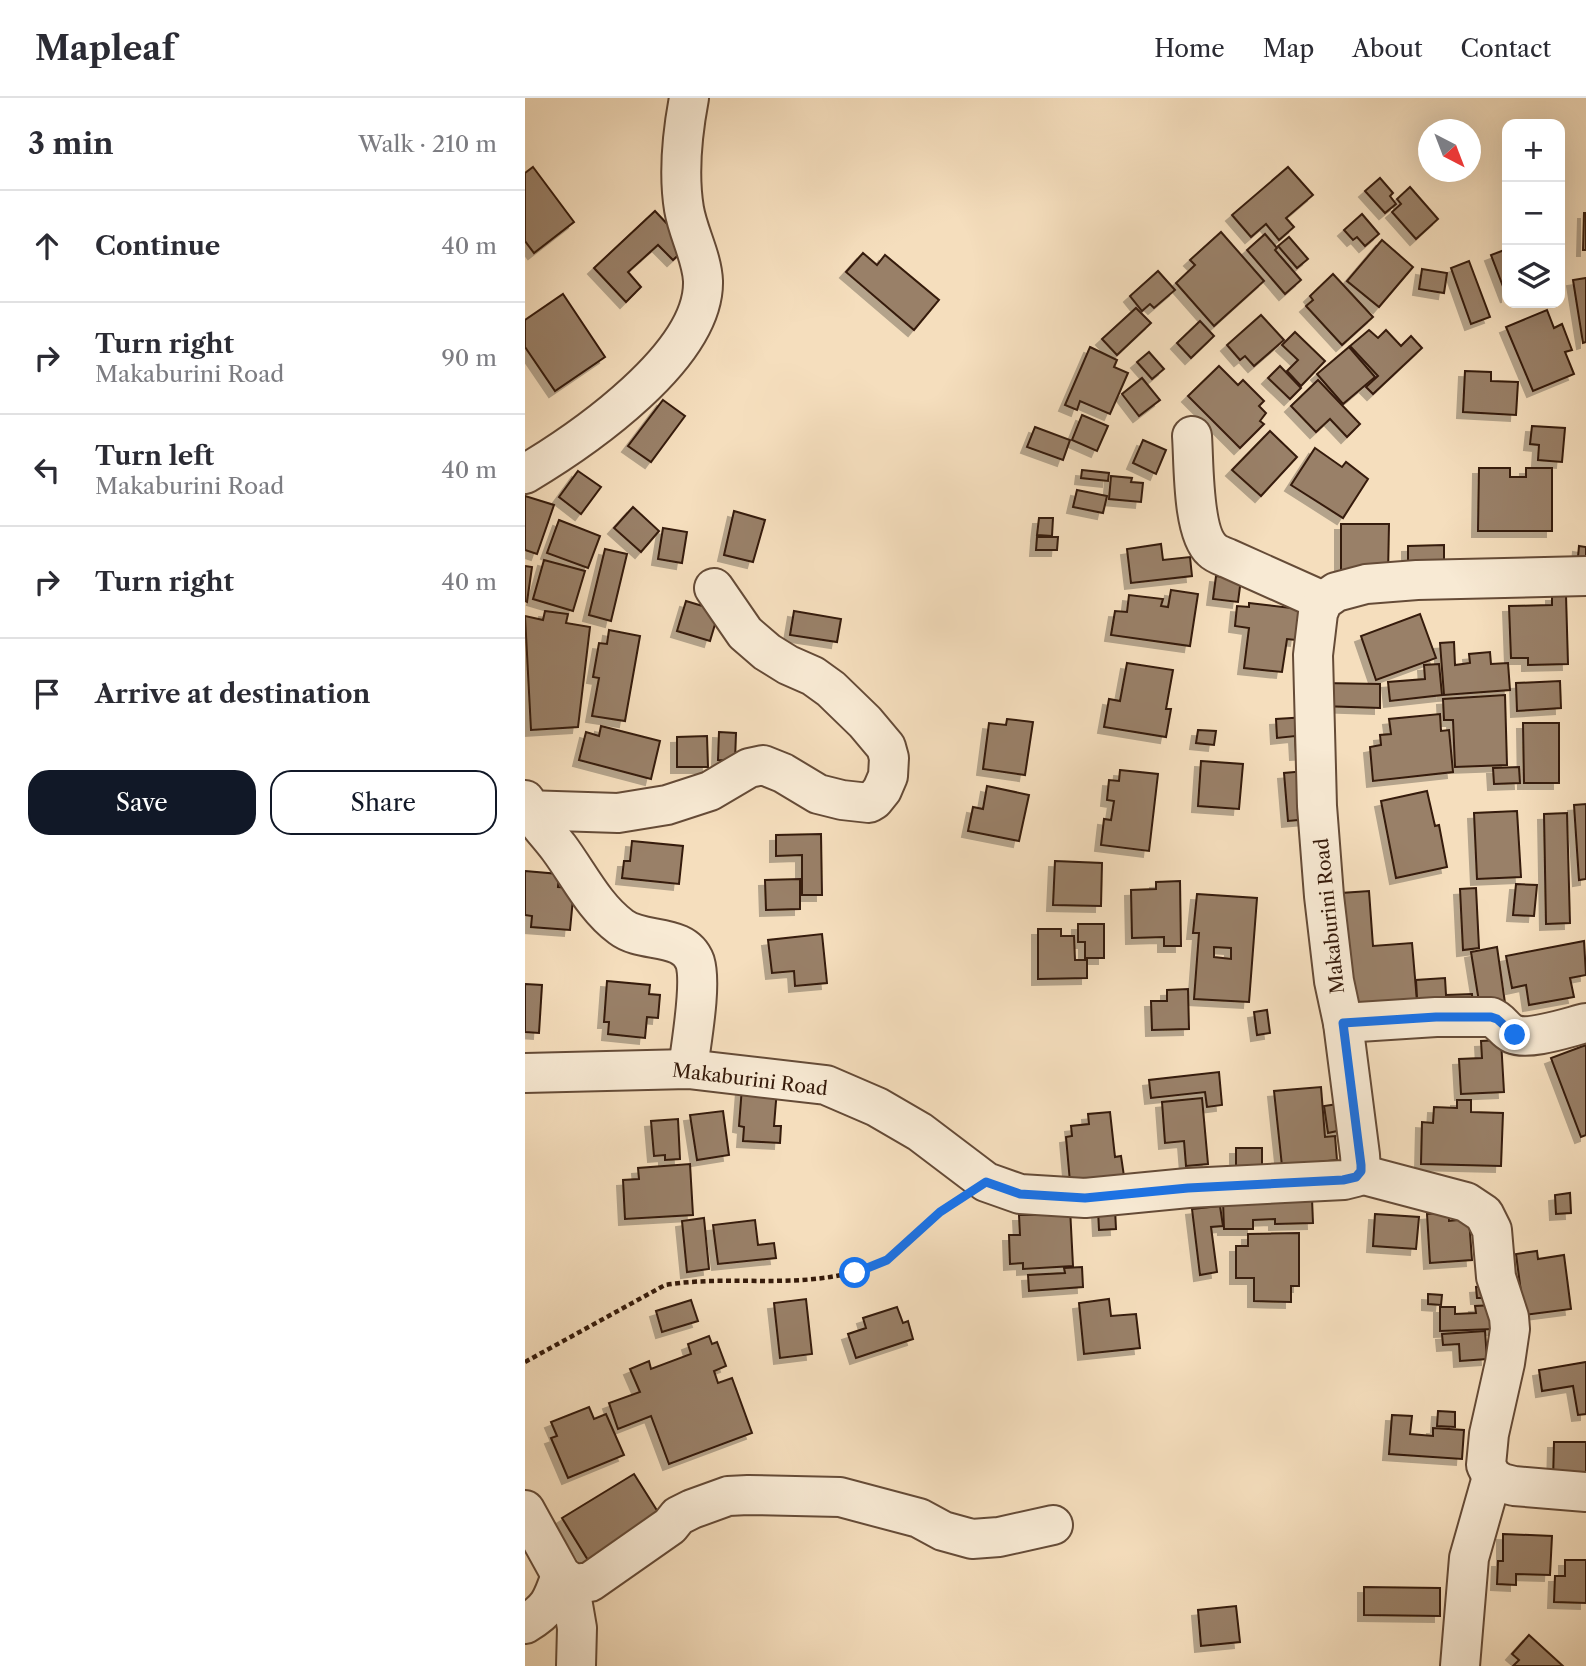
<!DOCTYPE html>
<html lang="en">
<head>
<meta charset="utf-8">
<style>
	:root { --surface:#fff; --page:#f7f7f7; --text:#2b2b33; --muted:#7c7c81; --line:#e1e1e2; --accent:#111827 }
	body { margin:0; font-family:"Libre Caslon Text",serif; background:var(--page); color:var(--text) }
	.controls { position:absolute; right:21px; top:21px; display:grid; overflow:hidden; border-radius:14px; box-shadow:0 7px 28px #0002 }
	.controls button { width:63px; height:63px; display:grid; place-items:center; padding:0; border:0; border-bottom:2px solid var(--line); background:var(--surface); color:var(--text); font:35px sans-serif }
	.compass { position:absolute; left:893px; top:21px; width:63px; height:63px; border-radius:50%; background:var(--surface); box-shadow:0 7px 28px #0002; rotate:138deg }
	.stop { position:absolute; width:21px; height:21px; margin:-16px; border:5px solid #1a73e8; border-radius:50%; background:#fff }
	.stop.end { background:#1a73e8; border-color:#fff; box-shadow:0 2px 7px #0008 }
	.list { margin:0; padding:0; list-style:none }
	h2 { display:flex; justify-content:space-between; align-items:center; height:91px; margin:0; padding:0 28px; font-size:30px }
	h2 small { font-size:23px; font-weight:400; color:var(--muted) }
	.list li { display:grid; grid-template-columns:46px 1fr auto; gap:21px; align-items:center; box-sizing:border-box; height:112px; padding:0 28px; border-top:2px solid var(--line) }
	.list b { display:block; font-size:26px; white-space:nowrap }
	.list p { margin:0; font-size:23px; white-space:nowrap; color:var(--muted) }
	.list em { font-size:23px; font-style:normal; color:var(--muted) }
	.actions { display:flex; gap:14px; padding:21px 28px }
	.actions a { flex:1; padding:16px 0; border:2px solid var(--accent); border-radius:21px; text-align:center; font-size:24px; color:var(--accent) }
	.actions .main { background:var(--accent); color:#fff }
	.icon { flex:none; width:38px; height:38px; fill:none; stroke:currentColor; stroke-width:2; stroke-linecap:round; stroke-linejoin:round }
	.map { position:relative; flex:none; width:1061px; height:1568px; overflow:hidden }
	header { display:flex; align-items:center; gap:42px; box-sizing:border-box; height:98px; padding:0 35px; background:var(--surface); border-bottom:2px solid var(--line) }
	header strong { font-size:33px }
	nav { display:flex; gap:38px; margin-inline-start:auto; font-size:24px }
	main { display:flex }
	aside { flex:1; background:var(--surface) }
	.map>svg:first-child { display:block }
	.building { fill:#998067; stroke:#351a0a; stroke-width:2; fill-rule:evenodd; filter:url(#shadow) }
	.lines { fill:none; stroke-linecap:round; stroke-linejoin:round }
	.minor-casing { stroke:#654b37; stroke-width:42 }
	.path { stroke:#351a0a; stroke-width:4.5; stroke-dasharray:5 3.5; stroke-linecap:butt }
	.minor { stroke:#f8ead4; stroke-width:38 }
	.route { stroke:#1a73e8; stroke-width:9 }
	.labels { text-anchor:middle; stroke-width:5; stroke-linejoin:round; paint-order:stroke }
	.street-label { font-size:19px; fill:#351a0a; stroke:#f8ead4 }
</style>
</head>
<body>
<header>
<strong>Mapleaf</strong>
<nav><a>Home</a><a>Map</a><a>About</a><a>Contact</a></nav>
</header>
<main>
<aside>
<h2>3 min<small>Walk · 210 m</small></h2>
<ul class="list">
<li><svg class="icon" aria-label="ahead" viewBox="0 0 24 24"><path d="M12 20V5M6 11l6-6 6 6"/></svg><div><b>Continue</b></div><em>40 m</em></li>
<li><svg class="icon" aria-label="right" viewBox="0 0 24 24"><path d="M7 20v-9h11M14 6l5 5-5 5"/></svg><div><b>Turn right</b><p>Makaburini Road</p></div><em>90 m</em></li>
<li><svg class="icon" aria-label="left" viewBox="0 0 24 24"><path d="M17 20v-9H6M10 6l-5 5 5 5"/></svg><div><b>Turn left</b><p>Makaburini Road</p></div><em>40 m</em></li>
<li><svg class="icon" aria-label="right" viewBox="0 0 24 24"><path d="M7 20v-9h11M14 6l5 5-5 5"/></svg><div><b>Turn right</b></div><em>40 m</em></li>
<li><svg class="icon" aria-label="arrive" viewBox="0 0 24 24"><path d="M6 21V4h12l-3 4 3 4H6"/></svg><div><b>Arrive at destination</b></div></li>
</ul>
<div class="actions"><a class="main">Save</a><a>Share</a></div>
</aside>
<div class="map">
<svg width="1061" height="1568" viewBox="0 0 1061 1568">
	<defs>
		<filter id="shadow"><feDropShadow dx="-6" dy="6" stdDeviation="0" flood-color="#0004"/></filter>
	</defs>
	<rect width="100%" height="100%" fill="#f5debd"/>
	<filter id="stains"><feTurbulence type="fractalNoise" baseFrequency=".00286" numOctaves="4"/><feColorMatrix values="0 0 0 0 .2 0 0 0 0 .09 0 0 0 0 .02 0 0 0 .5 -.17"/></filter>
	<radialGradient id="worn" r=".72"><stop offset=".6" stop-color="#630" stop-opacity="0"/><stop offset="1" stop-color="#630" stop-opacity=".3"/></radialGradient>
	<g class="building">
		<polygon points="8,69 49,124 9,155 0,143 0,75"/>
		<polygon points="763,69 788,97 761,120 769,129 754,142 741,126 726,139 707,117"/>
		<polygon points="855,80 868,95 865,98 871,106 860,115 840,93"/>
		<polygon points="885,89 913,121 891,141 867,114 876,106 872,101"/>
		<polygon points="130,113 163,148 148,162 133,147 103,174 116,189 101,204 69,170"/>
		<polygon points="1059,115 1061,115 1061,152 1058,152"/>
		<polygon points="837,116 854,136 840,148 832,139 828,142 819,132"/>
		<polygon points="696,134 739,183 689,228 651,185 670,167 665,162"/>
		<polygon points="740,136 752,150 750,152 776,182 760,196 722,152"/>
		<polygon points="764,139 783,161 772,170 753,148"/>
		<polygon points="857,142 888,169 854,209 822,183"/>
		<polygon points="982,151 982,199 966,157"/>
		<polygon points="338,155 352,167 360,157 414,202 389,232 321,174"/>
		<polygon points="944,163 965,219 946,226 926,170"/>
		<polygon points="897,171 922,175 919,195 894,191"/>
		<polygon points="633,173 650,192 629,210 625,206 617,213 605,198"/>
		<polygon points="808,176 848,219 817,247 781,208 788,202 785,198"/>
		<polygon points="1061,180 1061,244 1058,245 1048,182"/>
		<polygon points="38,196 80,259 30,293 0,249 0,222"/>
		<polygon points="611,210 626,225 592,257 577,241"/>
		<polygon points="1022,212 1029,230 1037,226 1047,252 1040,254 1049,276 1008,293 981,229"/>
		<polygon points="736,217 759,242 729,268 720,258 715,262 702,247"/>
		<polygon points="675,223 689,238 666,260 652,245"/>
		<polygon points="844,232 853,240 861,232 876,248 886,238 897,250 848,296 841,289 853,278 825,248"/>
		<polygon points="770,234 800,263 776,288 762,273 773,262 757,247"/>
		<polygon points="565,249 592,262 589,269 603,275 585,316 555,303 552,312 540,307"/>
		<polygon points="824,249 850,279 818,306 792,276"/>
		<polygon points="624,254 639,271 627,281 612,264"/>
		<polygon points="694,268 713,287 718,282 739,303 734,308 741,315 735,323 739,326 715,350 663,298"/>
		<polygon points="755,268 776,290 765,301 743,280"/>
		<polygon points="940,273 966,274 966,283 993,284 991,317 938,314"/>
		<polygon points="617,280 635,302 614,318 597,296"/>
		<polygon points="793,282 835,326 822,339 805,321 791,334 766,308"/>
		<polygon points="138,302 160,318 126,364 103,348"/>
		<polygon points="557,317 583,328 572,353 547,342"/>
		<polygon points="1007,328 1040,330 1037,364 1013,362 1014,347 1005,346"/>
		<polygon points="510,329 545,342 538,362 502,349"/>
		<polygon points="745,333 772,359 736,398 707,372"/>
		<polygon points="618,342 641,352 631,376 608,365"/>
		<polygon points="790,350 817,369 821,364 843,381 818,420 766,387"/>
		<polygon points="954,370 985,370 985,379 1001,379 1001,370 1027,370 1027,433 953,433"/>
		<polygon points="557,372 584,375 583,383 556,380"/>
		<polygon points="53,373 76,389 56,416 34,399"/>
		<polygon points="586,378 607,380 606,384 618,385 616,404 584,401"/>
		<polygon points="552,392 582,398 578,415 548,409"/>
		<polygon points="0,398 29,407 12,456 0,452"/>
		<polygon points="108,409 134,433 116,454 89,430"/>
		<polygon points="209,413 240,422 228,464 199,457"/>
		<polygon points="514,420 528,420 527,438 512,437"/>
		<polygon points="34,422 75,438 63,470 22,455"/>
		<polygon points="816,426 864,426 863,477 816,477"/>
		<polygon points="138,430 162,434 157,465 133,461"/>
		<polygon points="512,439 533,439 532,452 511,452"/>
		<polygon points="636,446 638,462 665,459 667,478 606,485 602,451"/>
		<polygon points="919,447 919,464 883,465 883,448"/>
		<polygon points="1054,448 1061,449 1061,471 1052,470"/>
		<polygon points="80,451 102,456 86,523 64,517"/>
		<polygon points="19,462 60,473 48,513 8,501"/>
		<polygon points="0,468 7,469 2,504 0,503"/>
		<polygon points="691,478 716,481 713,504 688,501"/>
		<polygon points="646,492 673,496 665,548 586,537 590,513 602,514 604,497 638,501 636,508 643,509"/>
		<polygon points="1027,497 1041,497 1043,566 1003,567 1003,560 986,560 984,508 1027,507"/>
		<polygon points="161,503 194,513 185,543 152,533"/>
		<polygon points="724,505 775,511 771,542 762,541 757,574 719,570 724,530 710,528 712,508 724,509"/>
		<polygon points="20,513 43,516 41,525 65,529 53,629 6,632 0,518 18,522"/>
		<polygon points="269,513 316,521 312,544 265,537"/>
		<polygon points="895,516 911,560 851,582 836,538"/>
		<polygon points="84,532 115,538 100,623 67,618 74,580 68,579 74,545 82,546"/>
		<polygon points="929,544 930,567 945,565 944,556 965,554 966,566 983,565 985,592 919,597 915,545"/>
		<polygon points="602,565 648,572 641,611 646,611 641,639 579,629 584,601 595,603"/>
		<polygon points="914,566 917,597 865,603 863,584 900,581 899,567"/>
		<polygon points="1035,583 1036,610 992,613 991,585"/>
		<polygon points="797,585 855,586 855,610 796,608"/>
		<polygon points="980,597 982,667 930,669 928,622 919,622 918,601"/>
		<polygon points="915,616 916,633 924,632 928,674 848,683 845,649 856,647 855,637 866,636 864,621"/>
		<polygon points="782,619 785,655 771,656 770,638 752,640 751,621"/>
		<polygon points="482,621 508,624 500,677 458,671 464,625 481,627"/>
		<polygon points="998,625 1034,625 1034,685 999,685"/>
		<polygon points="76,628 135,643 126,681 54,662 61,634 74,638"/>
		<polygon points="673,632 691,633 689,647 671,645"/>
		<polygon points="194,634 211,635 210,663 193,662"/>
		<polygon points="182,638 183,669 152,669 152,639"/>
		<polygon points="676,663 718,666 714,711 673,708"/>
		<polygon points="994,669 995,685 969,686 968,670"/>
		<polygon points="595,672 633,676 624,753 576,747 579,721 586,722 589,703 582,702 584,682 594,683"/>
		<polygon points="781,673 784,721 763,723 759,675"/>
		<polygon points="462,688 504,697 494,743 443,733 448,709 458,711"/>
		<polygon points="902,693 910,728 914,727 922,769 871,780 856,703"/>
		<polygon points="1061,706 1061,781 1054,782 1049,707"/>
		<polygon points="992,713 996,779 952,781 949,715"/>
		<polygon points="1042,715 1045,825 1021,826 1019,716"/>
		<polygon points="296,736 297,797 277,797 277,757 251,758 251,737"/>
		<polygon points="107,743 158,748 154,786 97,780 99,763 105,763"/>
		<polygon points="530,763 577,765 576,808 528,807"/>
		<polygon points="0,773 34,776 33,789 49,790 45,832 6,829 7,818 0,817"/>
		<polygon points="275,781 275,811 241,812 240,782"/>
		<polygon points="655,783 656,848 639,848 639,839 607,840 606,792 631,791 631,784"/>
		<polygon points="991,786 1012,787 1009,818 988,817"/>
		<polygon points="951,790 954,850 938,852 935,791"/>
		<polygon points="844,793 848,848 887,845 892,903 823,907 816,795"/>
		<path d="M672,796L732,800L724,904L669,901L674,835H668ZM689,849L706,850V861L689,859Z"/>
		<polygon points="553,826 579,826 579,860 560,860 560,844 553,844"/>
		<polygon points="513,831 536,831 536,838 549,838 550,862 562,862 562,880 513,881"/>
		<polygon points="297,836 302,885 270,888 269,873 247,875 243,842"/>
		<polygon points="1059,843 1061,877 1045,880 1049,899 1004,907 1001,887 987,890 981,858"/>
		<polygon points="972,849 980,905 955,910 946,854"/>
		<polygon points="920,880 921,897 947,896 948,914 893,917 891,882"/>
		<polygon points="82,883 125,887 124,896 135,897 133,920 122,919 120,940 83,936 84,924 79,924"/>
		<polygon points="0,886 17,887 14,935 0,934"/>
		<polygon points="663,891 664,931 627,932 626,903 642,903 642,892"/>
		<polygon points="742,912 745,935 732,937 729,914"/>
		<polygon points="976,942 979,994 936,996 934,961 957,960 956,943"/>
		<polygon points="1061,947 1061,1037 1056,1039 1026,960"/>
		<polygon points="694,974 697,1007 682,1009 680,994 626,1000 624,982"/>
		<polygon points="217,989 252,991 249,1028 256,1028 255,1045 218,1043 219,1029 214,1028"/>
		<polygon points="796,989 800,1039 810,1038 812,1062 757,1068 749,993"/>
		<polygon points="677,1000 683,1066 661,1068 659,1043 640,1045 637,1004"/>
		<polygon points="932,1002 946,1002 946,1014 978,1015 976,1068 896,1066 897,1024 908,1025 909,1009 932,1010"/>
		<polygon points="813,1006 817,1032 803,1035 799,1008"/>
		<polygon points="198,1013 204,1057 172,1062 165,1017"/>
		<polygon points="585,1014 590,1059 596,1058 599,1078 545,1084 541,1039 547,1038 546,1028 564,1026 563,1016"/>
		<polygon points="153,1021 155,1061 140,1062 140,1057 129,1058 126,1023"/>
		<rect x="711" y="1050" width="26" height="23"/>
		<polygon points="165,1066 168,1117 100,1121 98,1082 114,1081 113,1070"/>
		<polygon points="1045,1095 1046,1115 1031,1116 1030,1097"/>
		<polygon points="787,1101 788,1125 750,1126 750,1121 728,1122 728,1131 699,1131 698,1103"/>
		<polygon points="695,1108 698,1128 686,1129 692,1174 675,1177 667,1111"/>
		<polygon points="545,1110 548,1168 498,1171 498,1165 485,1166 484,1137 495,1137 494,1117 509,1117 509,1112"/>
		<polygon points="590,1111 591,1131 574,1132 573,1112"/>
		<polygon points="924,1114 924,1123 944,1121 947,1162 905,1165 902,1116"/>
		<polygon points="850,1116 894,1119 891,1151 848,1148"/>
		<polygon points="179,1120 184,1171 162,1174 157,1123"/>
		<polygon points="230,1122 233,1147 249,1145 251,1160 193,1166 188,1127"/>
		<polygon points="774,1135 774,1188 766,1188 766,1204 729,1203 729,1180 711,1180 711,1148 723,1148 723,1136"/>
		<polygon points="1012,1153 1013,1161 1039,1157 1046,1211 999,1217 991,1156"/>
		<polygon points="557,1169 558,1189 504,1193 503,1177 540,1175 539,1170"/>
		<polygon points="962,1188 963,1200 952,1200 951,1189"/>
		<polygon points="903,1196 917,1197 916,1207 903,1206"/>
		<polygon points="281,1201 287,1256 255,1260 249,1205"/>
		<polygon points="584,1201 586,1218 611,1216 615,1250 559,1256 554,1205"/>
		<polygon points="166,1202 173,1223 137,1234 131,1213"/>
		<polygon points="969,1207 969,1231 915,1233 915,1209 930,1209 930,1216 951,1215 950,1208"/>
		<polygon points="372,1209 378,1225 383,1223 388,1241 331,1260 323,1236 341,1230 338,1220"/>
		<polygon points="960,1233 962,1261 935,1263 934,1246 918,1247 917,1236"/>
		<polygon points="184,1238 187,1246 192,1244 201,1268 189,1273 193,1285 207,1280 227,1335 144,1366 126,1318 93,1331 84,1305 115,1294 105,1271 124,1263 126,1271 166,1256 163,1246"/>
		<polygon points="1061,1264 1061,1316 1053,1317 1048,1288 1017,1293 1014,1272"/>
		<polygon points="64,1309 69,1321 81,1316 99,1357 43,1380 26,1340 32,1338 26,1324"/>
		<polygon points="913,1313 930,1314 930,1329 912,1328"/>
		<polygon points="867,1317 887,1318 885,1336 908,1338 908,1330 939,1332 937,1361 864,1356"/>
		<polygon points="1029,1344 1061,1344 1061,1383 1028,1383"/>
		<polygon points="109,1376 138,1422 66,1467 37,1420"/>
		<polygon points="978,1436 1027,1438 1025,1477 991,1476 991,1487 972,1486 973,1463 978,1463"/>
		<polygon points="1040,1462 1061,1462 1061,1505 1029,1504 1030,1478 1040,1478"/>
		<polygon points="839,1489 915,1490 915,1518 839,1517"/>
		<polygon points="711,1508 715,1544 676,1548 673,1512"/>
		<polygon points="1004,1537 1038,1568 988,1568 994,1562 987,1556"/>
	</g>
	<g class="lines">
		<g class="minor-casing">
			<g id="minor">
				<path d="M667,338C669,364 667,434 687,452C691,456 697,458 702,460L798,503"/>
				<path d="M0,376C57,342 180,258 178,183C177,159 163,135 159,111C153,74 157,37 164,0"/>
				<path d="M0,702C7,720 22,734 34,750C54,777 69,809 96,829C118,846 159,834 170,864C177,887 166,945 163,971"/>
				<polyline points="0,712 93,715 142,707 185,693 224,670 238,667 258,675 293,696 317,702 344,705 349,702 357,692 363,678 364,660 361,649 340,624 306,591 288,578 263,567 242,554 220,535 189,490"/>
				<path d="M818,925L911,919H966C976,923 979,932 988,936C1004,943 1044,929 1061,925"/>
				<polyline points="0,975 163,971 301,987 352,1009 395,1034 461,1084 495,1096 560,1100 663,1090 819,1082 831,1079 836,1073 835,1057 818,925 809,883 799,798 792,708 788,557 793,515 798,503 811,494 841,486 892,482 1061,478"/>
				<polyline points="835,1076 941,1104 959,1116 967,1132 971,1179 984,1219 985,1231 980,1265 964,1336 961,1367 967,1379 977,1385 989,1388 1061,1394"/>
				<polyline points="0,1412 36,1477 48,1486 65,1484 145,1428 153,1418 167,1411 203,1398 223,1397 315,1399 394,1420 418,1433 447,1441 474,1439 528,1427"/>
				<polyline points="48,1486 47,1501 52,1530 51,1568"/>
				<path d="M0,1526C24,1512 27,1503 36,1477"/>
				<polyline points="935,1568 944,1460 967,1379"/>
			</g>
		</g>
		<path class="path" d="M0,1264L140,1187C212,1175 290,1196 358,1163C366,1159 373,1152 379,1146C397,1131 413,1115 433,1102"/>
		<use href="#minor" class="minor"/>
	</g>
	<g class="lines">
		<polyline class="route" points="330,1175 362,1162 415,1114 461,1084 495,1096 560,1100 663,1090 818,1082 831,1079 836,1073 836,1067 818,925 911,919 966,919 972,921 990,937"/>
	</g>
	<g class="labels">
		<g class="street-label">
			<text transform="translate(804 818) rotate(-96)" y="7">Makaburini Road</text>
			<text transform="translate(225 981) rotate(7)" y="7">Makaburini Road</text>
		</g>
	</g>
	<rect width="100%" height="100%" filter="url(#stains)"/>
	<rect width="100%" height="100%" fill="url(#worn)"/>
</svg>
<div class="controls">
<button>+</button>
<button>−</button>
<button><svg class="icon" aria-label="layers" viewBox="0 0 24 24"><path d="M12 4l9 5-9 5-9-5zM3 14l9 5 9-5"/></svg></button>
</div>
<svg class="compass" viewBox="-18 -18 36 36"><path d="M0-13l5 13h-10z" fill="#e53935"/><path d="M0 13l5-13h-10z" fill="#7c7c81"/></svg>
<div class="stop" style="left:330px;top:1175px"></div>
<div class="stop end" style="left:990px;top:937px"></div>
</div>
</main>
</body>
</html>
